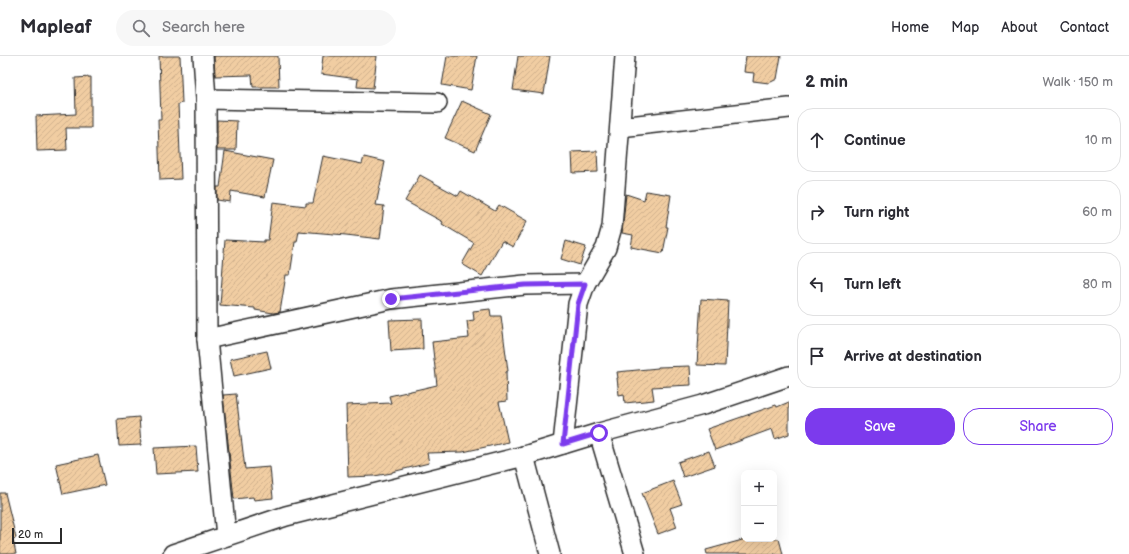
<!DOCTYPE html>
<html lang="en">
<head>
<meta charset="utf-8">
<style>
	:root { --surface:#fff; --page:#f7f7f7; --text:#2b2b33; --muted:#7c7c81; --line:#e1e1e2; --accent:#7c3aed }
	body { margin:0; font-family:"Balsamiq Sans",sans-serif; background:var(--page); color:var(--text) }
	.controls { position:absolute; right:12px; bottom:12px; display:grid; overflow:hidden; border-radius:8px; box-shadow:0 4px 16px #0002 }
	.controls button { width:36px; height:36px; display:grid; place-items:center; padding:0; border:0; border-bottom:1px solid var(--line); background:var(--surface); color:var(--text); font:20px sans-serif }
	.scale { position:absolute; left:12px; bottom:10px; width:50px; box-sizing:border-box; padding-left:4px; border:2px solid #2b2b2b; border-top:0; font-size:11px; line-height:14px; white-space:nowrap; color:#2b2b2b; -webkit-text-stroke:3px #fff; paint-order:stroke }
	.stop { position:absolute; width:12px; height:12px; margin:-9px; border:3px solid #7c3aed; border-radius:50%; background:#fff }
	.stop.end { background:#7c3aed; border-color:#fff; box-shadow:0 1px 4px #0008 }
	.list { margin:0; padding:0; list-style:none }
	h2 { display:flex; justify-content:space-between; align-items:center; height:52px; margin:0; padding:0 16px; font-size:17px }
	h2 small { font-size:13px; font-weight:400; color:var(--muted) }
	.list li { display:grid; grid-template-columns:26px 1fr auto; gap:12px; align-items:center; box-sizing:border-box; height:64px; margin:0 8px 8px; padding:0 8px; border:1px solid var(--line); border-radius:16px }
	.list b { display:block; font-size:15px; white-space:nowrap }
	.list em { font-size:13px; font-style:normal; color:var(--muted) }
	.actions { display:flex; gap:8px; padding:12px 16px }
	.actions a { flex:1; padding:9px 0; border:1px solid var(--accent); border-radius:16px; text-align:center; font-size:14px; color:var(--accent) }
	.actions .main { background:var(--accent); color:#fff }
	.icon { flex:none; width:22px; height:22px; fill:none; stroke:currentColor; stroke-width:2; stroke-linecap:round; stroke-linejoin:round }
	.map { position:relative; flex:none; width:789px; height:498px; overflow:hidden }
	header { display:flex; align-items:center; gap:24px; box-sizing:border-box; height:56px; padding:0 20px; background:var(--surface); border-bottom:1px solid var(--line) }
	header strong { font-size:19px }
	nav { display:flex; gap:22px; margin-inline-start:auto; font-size:14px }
	.search { width:280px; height:36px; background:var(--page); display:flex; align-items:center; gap:10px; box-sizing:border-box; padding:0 14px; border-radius:22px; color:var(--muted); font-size:15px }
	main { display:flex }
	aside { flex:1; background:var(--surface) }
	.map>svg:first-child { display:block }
	.building { fill:url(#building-hatch); stroke:#2b2b2b }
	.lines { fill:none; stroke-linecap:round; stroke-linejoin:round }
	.minor-casing { stroke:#2b2b2b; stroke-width:22 }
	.minor { stroke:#fff; stroke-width:19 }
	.route { stroke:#7c3aed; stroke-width:5 }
</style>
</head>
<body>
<header>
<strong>Mapleaf</strong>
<div class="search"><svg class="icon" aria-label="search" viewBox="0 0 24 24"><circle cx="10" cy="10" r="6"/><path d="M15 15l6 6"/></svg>Search here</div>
<nav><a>Home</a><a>Map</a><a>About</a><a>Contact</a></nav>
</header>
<main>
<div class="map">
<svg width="789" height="498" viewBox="0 0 789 498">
	<defs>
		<pattern id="building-hatch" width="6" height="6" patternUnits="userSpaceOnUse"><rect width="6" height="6" fill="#f1cda2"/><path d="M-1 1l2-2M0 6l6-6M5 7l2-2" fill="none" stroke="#cfb08c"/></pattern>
	</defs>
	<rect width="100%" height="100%" fill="#fff"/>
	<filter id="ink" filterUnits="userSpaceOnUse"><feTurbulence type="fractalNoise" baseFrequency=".025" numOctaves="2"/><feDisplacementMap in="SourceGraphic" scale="8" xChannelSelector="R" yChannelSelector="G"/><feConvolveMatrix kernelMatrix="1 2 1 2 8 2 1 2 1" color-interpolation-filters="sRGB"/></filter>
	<g filter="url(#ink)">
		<g class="building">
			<polygon points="159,0 180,0 182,47 178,48 181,123 160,124 158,64 161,64"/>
			<polygon points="214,0 278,0 279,31 253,31 252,19 215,20"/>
			<polygon points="323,0 377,0 373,32 357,31 358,23 321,18"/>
			<polygon points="447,0 477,0 471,34 442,29"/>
			<polygon points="518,0 550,0 544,38 513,34"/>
			<polygon points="746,0 781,0 777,23 769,27 753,25 754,17 744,16"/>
			<polygon points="91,21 91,72 66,72 67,94 37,95 36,60 76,58 75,22"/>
			<polygon points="462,45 491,58 475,95 445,82"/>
			<polygon points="217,64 237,65 236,94 217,94"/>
			<polygon points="225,95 273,104 265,141 231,135 230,146 217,144 217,131 220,131"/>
			<polygon points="597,95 598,116 573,117 572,96"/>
			<polygon points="323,100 362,108 364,101 385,106 376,149 384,150 380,183 346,179 299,175 297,186 295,186 290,219 286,219 280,256 273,257 255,254 255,252 220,249 225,184 264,186 264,184 268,184 273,146 306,150 306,147 313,147"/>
			<polygon points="420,119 458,140 461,135 495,155 499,149 527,165 513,191 502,185 482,220 462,208 474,187 442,168 443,166 405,145"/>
			<polygon points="646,135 671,139 666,171 668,171 663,197 631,191 633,179 622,177 626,138 644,144"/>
			<polygon points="566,185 586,191 580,209 561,203"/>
			<polygon points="701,243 728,245 725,310 697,309"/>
			<polygon points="490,253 491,260 501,260 508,315 506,316 507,345 499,346 508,386 463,396 427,397 429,407 392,416 392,417 374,420 348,421 346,349 391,347 389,340 437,329 432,286 469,282 467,265 474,264 473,255"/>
			<polygon points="422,263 423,293 391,295 389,264"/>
			<polygon points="267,295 271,312 234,320 230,303"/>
			<polygon points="690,310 691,329 652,331 654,344 625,347 624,338 619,339 617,322 618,322 617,316 658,312 658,311"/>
			<polygon points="236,338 245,413 270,411 273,442 254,444 253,441 234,443 223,339"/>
			<polygon points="789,346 789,378 775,383 772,373 715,394 707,373 776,349 777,351"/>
			<polygon points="139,361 141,389 119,390 117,363"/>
			<polygon points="196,390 198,416 156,418 154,392"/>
			<polygon points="709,395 715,410 683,421 678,406"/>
			<polygon points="98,399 105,429 63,438 56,408"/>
			<polygon points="673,425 682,448 670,452 677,471 658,478 642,437"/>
			<polygon points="0,437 5,437 16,482 13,483 16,498 0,498"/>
			<polygon points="746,483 779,483 783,498 707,498 706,494"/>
		</g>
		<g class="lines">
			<g class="minor-casing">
				<g id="minor">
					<polyline points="203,0 206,43 207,283 226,480"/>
					<polyline points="206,43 437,47"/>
					<polyline points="620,71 789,52"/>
					<polyline points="207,283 391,243 525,229 585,228"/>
					<polyline points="599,377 635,498"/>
					<polyline points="563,388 578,248 585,228 606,192 612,171 625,0"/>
					<polyline points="524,400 550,498"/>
					<polyline points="173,498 286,460 524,400 599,377 703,349 789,320"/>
				</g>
			</g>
			<use href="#minor" class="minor"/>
		</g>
	</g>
	<g class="lines" filter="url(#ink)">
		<polyline class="route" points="391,243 525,229 585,228 578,248 563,388 599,377"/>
	</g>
</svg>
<div class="controls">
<button>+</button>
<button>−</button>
</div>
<div class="scale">20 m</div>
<div class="stop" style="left:599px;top:377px"></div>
<div class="stop end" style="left:391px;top:243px"></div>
</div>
<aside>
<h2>2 min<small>Walk · 150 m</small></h2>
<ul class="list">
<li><svg class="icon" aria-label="ahead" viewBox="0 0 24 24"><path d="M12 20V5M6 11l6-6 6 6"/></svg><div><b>Continue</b></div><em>10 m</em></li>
<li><svg class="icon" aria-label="right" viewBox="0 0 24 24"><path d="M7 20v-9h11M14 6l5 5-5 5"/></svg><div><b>Turn right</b></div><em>60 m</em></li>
<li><svg class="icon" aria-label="left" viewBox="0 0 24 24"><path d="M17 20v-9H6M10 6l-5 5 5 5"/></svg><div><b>Turn left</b></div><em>80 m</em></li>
<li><svg class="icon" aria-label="arrive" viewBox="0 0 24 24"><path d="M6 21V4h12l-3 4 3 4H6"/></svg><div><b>Arrive at destination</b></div></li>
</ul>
<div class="actions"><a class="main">Save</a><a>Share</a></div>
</aside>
</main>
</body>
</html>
